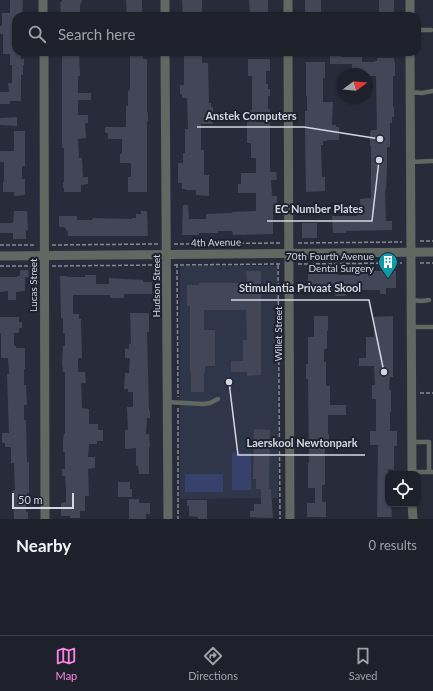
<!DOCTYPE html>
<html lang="en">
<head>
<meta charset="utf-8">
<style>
	:root { --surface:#1e212c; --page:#262934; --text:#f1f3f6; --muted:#a1a3a9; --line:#3c3e48; --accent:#fd86e3 }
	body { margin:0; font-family:Lato,sans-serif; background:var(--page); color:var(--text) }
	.controls { position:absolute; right:12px; bottom:12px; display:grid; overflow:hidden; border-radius:8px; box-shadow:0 1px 3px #0004 }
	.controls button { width:36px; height:36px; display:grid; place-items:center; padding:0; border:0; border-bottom:1px solid var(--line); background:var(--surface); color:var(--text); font:20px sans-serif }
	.compass { position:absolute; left:337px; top:68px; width:36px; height:36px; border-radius:50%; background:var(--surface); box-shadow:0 1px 3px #0004; rotate:74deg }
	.scale { position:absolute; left:12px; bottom:10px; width:62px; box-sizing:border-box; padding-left:4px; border:2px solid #d4d7e0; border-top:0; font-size:11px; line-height:14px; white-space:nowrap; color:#d4d7e0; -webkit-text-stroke:3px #1e2230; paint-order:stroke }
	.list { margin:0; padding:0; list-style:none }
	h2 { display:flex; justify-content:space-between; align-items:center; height:52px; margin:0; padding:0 16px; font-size:17px }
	h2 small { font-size:13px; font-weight:400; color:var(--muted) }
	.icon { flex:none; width:22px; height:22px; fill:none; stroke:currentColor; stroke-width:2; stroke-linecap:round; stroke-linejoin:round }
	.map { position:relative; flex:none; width:433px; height:519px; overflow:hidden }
	.search { position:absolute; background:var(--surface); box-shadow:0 1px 3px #0004; left:12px; right:12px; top:12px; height:44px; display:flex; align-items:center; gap:10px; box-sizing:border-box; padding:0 14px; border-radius:12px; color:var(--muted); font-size:15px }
	.sheet { height:116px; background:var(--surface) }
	nav { display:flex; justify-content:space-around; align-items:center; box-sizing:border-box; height:56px; border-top:1px solid var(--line); background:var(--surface); font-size:11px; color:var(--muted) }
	nav a { display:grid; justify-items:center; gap:2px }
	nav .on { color:var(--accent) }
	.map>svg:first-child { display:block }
	.built { fill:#30364a }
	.green { fill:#36416c }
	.building { fill:#424656 }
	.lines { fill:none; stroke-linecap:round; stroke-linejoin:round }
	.path { stroke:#868994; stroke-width:1.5; stroke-dasharray:4 2; stroke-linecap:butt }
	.lane { stroke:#616761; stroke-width:4.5 }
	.street { stroke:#616761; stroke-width:9 }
	.labels { text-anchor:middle; stroke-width:4; stroke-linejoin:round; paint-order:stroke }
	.street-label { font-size:10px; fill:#d4d7e0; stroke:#1e2230 }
	.poi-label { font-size:10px; fill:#d4d7e0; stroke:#1e2230; text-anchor:end }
	.leader { fill:none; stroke:#d4d7e0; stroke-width:1.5 }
	.callout-dot { fill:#d4d7e0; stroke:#1e2230; stroke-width:1.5 }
	.callout-label { font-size:11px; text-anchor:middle; font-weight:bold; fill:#d4d7e0; stroke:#1e2230; stroke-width:4; stroke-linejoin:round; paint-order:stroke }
</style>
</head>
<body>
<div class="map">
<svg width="433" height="519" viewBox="0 0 433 519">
	<rect width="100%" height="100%" fill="#282c3a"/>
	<polygon class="built" points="180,266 277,266 278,498 180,499"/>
	<g class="green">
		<rect x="232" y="453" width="19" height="37"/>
		<rect x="185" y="474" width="38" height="18"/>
	</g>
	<g class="building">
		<polygon points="10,0 22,0 23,1 22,16 16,16 16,52 21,52 21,59 24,59 24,65 23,65 23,75 21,75 21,101 10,101 10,104 0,104 0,92 9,92 8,83 12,83 12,65 10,65 10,54 3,54 3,34 0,34 0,26 2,26 2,13 10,13"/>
		<polygon points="62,0 82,0 80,6 80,16 61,16 60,2 62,2"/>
		<polygon points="126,0 142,0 142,16 127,16"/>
		<polygon points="182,0 202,0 202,16 183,16"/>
		<polygon points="249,0 268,0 268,16 250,16"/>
		<rect x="305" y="0" width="16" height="16"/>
		<rect x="379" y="0" width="15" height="16"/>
		<polygon points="62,52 79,52 80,76 78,76 78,93 91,93 91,100 78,100 78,115 88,115 88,123 85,123 86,138 78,139 79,158 82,158 83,177 88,177 88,184 81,185 81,192 64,192 64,188 63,188 63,182 64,182 64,148 62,148"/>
		<polygon points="130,52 143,52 143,59 147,59 147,113 148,112 148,121 147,122 147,192 128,192 128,177 131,177 131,163 120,163 120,154 122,154 122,139 108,139 108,133 105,133 105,127 126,127 126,106 128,106 128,90 130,91"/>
		<polygon points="184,52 202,52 202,63 208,63 209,103 211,103 211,107 213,107 213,124 201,124 201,150 204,150 204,175 209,175 209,196 196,195 196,190 186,190 186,189 182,189 182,183 178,183 178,163 183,163 183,153 185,153 185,129 188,129 187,98 182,98 182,94 180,94 180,85 184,85"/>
		<polygon points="330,56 341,56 341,57 362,57 362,62 374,62 374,61 377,61 377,58 394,58 394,62 395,62 395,76 393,76 393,107 394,107 394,117 392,117 392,123 390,123 390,147 387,147 387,168 386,190 385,190 386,221 392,221 392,230 346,231 346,233 333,233 332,216 357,216 357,214 361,214 360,199 371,198 371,146 370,146 370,132 371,132 371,130 377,130 376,76 367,76 367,74 352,74 352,64 330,64"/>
		<polygon points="248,59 270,59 270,71 266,71 266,84 268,84 268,89 270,89 270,96 268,96 268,109 270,109 270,172 276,172 277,180 271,180 272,196 277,196 277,205 273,205 273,234 233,235 232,231 218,231 218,233 199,233 199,235 182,235 183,205 188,205 189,219 206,219 206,214 232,213 232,212 256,211 256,193 238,193 238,184 241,184 241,173 256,173 256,158 251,158 251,143 247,143 247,116 251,116 250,110 252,110 252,76 248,76"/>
		<polygon points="306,62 325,62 325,78 323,78 323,102 333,102 332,125 336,125 336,127 339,127 339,140 327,140 326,141 323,141 323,145 321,145 322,177 325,177 325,191 306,192 305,131 305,111 307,111 307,96 306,96"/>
		<polygon points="17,117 17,126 0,125 0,118"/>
		<polygon points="14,131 25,131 25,166 22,166 22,179 25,179 25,195 14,196 14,192 3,192 3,182 4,182 4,162 0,162 0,151 14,151"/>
		<polygon points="14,211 27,211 28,230 26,230 26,239 13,239 13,233 0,233 0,223 13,223"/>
		<polygon points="141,211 147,211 148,236 68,236 68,232 64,227 59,227 59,216 77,216 77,220 92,220 93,218 132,219 132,218 136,218 136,214 141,214"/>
		<rect x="302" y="223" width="15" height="15"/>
		<polygon points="20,270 28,270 29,277 25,277 25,291 16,292 16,300 8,300 8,291 0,292 0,277 17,277 17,276 20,276"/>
		<polygon points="246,271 261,271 261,375 247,376 247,372 231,372 231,361 243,361 243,340 247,340 246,310 204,310 204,330 215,330 215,366 205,366 205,373 204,373 204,392 191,392 191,373 190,373 190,306 187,306 187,285 199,285 199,283 247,283"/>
		<polygon points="356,271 396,271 396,288 386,288 386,294 380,294 380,290 346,290 346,296 335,296 335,292 308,292 308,274 337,274 337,275 356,275"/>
		<polygon points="85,275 96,275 96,284 109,284 109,278 143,280 143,282 152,282 152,294 124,294 124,298 110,298 110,295 73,295 73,314 79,314 79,319 81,319 82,358 78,358 78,372 85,372 86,383 81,383 82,408 89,409 89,424 98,424 98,430 103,430 103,441 97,441 97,444 89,444 88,457 95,457 95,468 88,469 89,496 85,496 85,511 80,511 80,518 70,518 70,516 61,516 61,503 66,502 66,488 65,476 62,476 62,469 65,469 65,452 63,452 63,440 64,434 65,434 65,372 63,372 62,363 63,346 65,346 65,333 63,333 63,318 61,318 60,276 67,276 67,277 85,277"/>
		<polygon points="130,313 149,313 149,332 147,332 149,411 150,411 150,418 147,418 146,434 149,434 150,447 149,447 149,474 139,474 138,466 136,466 136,448 125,449 125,430 128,430 127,407 133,407 133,392 128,392 128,389 124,389 125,373 129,373 130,358 125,358 125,348 129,349 129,344 131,344"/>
		<polygon points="314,316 328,316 328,331 327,331 327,349 324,349 324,362 326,362 326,386 330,386 330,405 346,405 346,415 328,415 328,434 329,434 329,439 332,439 332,446 325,446 325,485 322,485 322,502 326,502 326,517 307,517 307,503 315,503 315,488 308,488 308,463 309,463 308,379 306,379 306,364 308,364 308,337 314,337"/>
		<polygon points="393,316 393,377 390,377 389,390 391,390 391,412 390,412 390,431 397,431 397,446 394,446 394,470 388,469 388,504 391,504 392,517 377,517 378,445 370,445 370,431 376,431 376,399 372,399 372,385 375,385 374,366 359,366 359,358 366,358 366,337 374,337 374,317"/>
		<polygon points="0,317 19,317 19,322 22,322 22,328 19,328 19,333 14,333 14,346 16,346 16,348 25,348 25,369 24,369 24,385 26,385 27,405 24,405 24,420 26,420 27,462 29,462 29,493 27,493 27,497 26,497 26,512 28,512 28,519 14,519 13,490 15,490 14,463 11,463 11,447 5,447 5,443 2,443 2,433 9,433 7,374 9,374 8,358 1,358 1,333 0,333"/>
		<polygon points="254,429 270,430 269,489 271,489 273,518 250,517 250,511 254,511 254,504 261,504 261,489 256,489 256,479 253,479"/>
		<polygon points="118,482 130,482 130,489 132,489 132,497 118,497"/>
		<polygon points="129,499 139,499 139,503 150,503 150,514 146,514 146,519 129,519"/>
		<polygon points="187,500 207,500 207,519 198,519 198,517 189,516 189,506 187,506"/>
	</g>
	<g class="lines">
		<g class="path">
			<polyline points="420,241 433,241"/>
			<polyline points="298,243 402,242"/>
			<polyline points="174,244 280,243"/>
			<polyline points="0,245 36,245"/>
			<polyline points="52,245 158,244"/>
			<polyline points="420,263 433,263"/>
			<polyline points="177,264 178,397"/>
			<polyline points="298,264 402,263"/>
			<polyline points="174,265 280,264"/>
			<polyline points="278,265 280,519"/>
			<polyline points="0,266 36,266"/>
			<polyline points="52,266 158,265"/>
			<polyline points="230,379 230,389"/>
			<polyline points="420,393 433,393"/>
			<polyline points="178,408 178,519"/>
		</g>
		<g class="lane">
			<polyline points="417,30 431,30"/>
			<polyline points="410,92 422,93 433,91"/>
			<polyline points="411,162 433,161"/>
			<polyline points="412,300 421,301 429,300"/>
			<polyline points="411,327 433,327"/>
			<polyline points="167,402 204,404 210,403 218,399"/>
			<polyline points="412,442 429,442 429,472"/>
			<polyline points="412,472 433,472"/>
		</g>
		<g class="street">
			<polyline points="43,0 43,16"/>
			<polyline points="165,0 165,16"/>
			<polyline points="288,0 288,16"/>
			<polyline points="410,0 410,16"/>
			<polyline points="44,52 45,519"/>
			<polyline points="165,52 168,519"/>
			<polyline points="288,52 290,519"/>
			<polyline points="410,52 412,474"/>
			<polyline points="0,256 433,252"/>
			<polyline points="412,504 413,519"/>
		</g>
	</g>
	<defs>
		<g id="building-pin" transform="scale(1)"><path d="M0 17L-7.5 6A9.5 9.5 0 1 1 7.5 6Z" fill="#0f9aa8" stroke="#1e2230"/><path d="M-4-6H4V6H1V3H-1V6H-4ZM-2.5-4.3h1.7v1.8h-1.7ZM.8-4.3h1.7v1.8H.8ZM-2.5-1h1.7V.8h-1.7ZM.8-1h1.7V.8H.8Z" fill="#fff"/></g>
	</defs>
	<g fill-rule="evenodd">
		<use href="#building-pin" x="388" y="262"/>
	</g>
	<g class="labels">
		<g class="street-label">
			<text transform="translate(216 242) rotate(-1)" y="4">4th Avenue</text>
			<text transform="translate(33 285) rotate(-90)" y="4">Lucas Street</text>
			<text transform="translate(156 286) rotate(-90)" y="4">Hudson Street</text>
			<text transform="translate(278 334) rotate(-90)" y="4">Willet Street</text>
		</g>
		<g class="poi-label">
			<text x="374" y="260">70th Fourth Avenue<tspan x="374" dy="12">Dental Surgery</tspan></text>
		</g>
	</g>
	<path class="leader" d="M380 139L304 127H197M379 160L372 221H267M384 372L369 300H231M229 382L238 455H365"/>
	<g class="callout-dot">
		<circle cx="380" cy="139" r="4"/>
		<circle cx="379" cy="160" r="4"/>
		<circle cx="384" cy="372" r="4"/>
		<circle cx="229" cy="382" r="4"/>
	</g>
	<g class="callout-label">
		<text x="251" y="120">Anstek Computers</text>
		<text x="319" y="213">EC Number Plates</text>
		<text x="300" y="292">Stimulantia Privaat Skool</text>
		<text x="302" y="447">Laerskool Newtonpark</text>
	</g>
</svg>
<div class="controls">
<button><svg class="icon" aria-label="locate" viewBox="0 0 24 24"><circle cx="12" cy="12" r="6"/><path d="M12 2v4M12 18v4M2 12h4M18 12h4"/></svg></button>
</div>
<svg class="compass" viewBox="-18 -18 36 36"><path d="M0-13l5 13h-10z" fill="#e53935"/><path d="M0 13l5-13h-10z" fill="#a1a3a9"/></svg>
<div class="scale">50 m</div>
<div class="search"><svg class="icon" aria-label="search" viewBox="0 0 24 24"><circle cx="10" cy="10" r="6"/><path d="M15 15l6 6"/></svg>Search here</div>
</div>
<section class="sheet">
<h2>Nearby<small>0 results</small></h2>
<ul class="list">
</ul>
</section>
<nav>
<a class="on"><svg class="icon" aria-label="map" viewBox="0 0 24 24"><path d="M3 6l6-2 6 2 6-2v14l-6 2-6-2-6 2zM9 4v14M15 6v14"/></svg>Map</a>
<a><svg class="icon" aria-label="directions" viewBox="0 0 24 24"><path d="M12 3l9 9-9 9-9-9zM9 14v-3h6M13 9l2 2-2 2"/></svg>Directions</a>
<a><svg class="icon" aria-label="saved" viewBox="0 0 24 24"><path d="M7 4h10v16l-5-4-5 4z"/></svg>Saved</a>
</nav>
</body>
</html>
